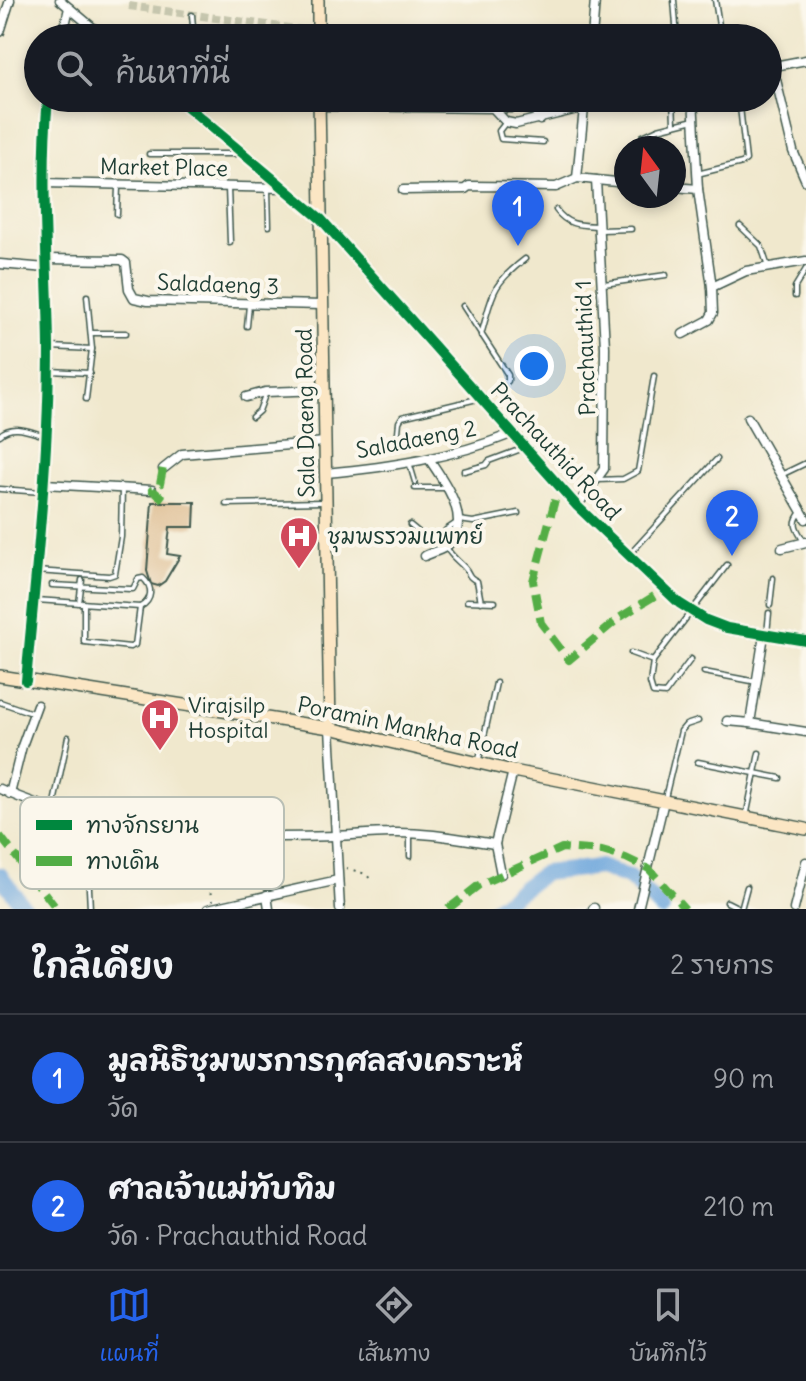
<!DOCTYPE html>
<html lang="th">
<head>
<meta charset="utf-8">
<style>
	:root { --surface:#171b24; --page:#20242c; --text:#f1f3f6; --muted:#9ea1a6; --line:#363941; --accent:#2563eb }
	body { margin:0; font-family:Delius,"Playpen Sans Thai",sans-serif; background:var(--page); color:var(--text) }
	.compass { position:absolute; left:614px; top:136px; width:72px; height:72px; border-radius:50%; background:var(--surface); box-shadow:0 4px 12px #0003; rotate:345deg }
	.you { position:absolute; left:534px; top:366px; width:28px; height:28px; margin:-20px; border:6px solid #fff; border-radius:50%; background:#1a73e8; box-shadow:0 0 0 12px #1a73e833 }
	.badge { display:grid; place-items:center; width:52px; height:52px; border-radius:50%; background:var(--accent); color:#fff; font-size:26px; font-weight:700 }
	.pin { position:absolute; translate:-50% -66px; filter:drop-shadow(0 2px 4px #0008) }
	.pin::after { content:''; position:absolute; top:42px; width:28px; height:24px; background:inherit; clip-path:polygon(0 0,100% 0,50% 100%) }
	.list { margin:0; padding:0; list-style:none }
	h2 { display:flex; justify-content:space-between; align-items:center; height:104px; margin:0; padding:0 32px; font-size:34px }
	h2 small { font-size:26px; font-weight:400; color:var(--muted) }
	.list li { display:grid; grid-template-columns:52px 1fr auto; gap:24px; align-items:center; box-sizing:border-box; height:128px; padding:0 32px; border-top:2px solid var(--line) }
	.list b { display:block; font-size:30px; white-space:nowrap }
	.list p { margin:0; font-size:26px; white-space:nowrap; color:var(--muted) }
	.list em { font-size:26px; font-style:normal; color:var(--muted) }
	.icon { flex:none; width:44px; height:44px; fill:none; stroke:currentColor; stroke-width:2; stroke-linecap:round; stroke-linejoin:round }
	.map { position:relative; flex:none; width:806px; height:909px; overflow:hidden }
	.search { position:absolute; background:var(--surface); box-shadow:0 4px 12px #0003; left:24px; right:24px; top:24px; height:88px; display:flex; align-items:center; gap:20px; box-sizing:border-box; padding:0 28px; border-radius:44px; color:var(--muted); font-size:30px }
	.sheet { height:360px; background:var(--surface) }
	nav { display:flex; justify-content:space-around; align-items:center; box-sizing:border-box; height:112px; border-top:2px solid var(--line); background:var(--surface); font-size:22px; color:var(--muted) }
	nav a { display:grid; justify-items:center; gap:4px }
	nav .on { color:var(--accent) }
	.map>svg:first-child { display:block }
	.lines { fill:none; stroke-linecap:round; stroke-linejoin:round }
	.river { stroke:#6da6dc; stroke-width:16 }
	.building { fill:#d9b483 }
	.street-tunnel { stroke:#c6c6ae; stroke-width:8; stroke-dasharray:8 4; stroke-linecap:butt }
	.lane-casing { stroke:#3e574b; stroke-width:7 }
	.street-casing { stroke:#3e574b; stroke-width:11 }
	.secondary-casing { stroke:#3e574b; stroke-width:14 }
	.path { stroke:#3e574b; stroke-width:2; stroke-dasharray:2 6; stroke-linecap:butt }
	.lane { stroke:#fff; stroke-width:4 }
	.street { stroke:#fff; stroke-width:8 }
	.secondary { stroke:#fbe6c4; stroke-width:11 }
	.quiet { stroke:#52ad45; stroke-width:8; stroke-dasharray:16 8; stroke-linecap:butt }
	.cycleway-casing { stroke:#fbf7ec; stroke-width:15 }
	.cycleway { stroke:#00873e; stroke-width:10 }
	.labels { text-anchor:middle; stroke-width:8; stroke-linejoin:round; paint-order:stroke }
	.street-label { font-size:22px; fill:#1f3d34; stroke:#fbf7ec }
	.poi-label { font-size:22px; fill:#1f3d34; stroke:#fbf7ec; text-anchor:start }
	.key { fill:#fbf7ec; stroke:#b9bfb5; stroke-width:2 }
	.key-label { font-size:22px; fill:#1f3d34 }
</style>
</head>
<body>
<div class="map">
<svg width="806" height="909" viewBox="0 0 806 909">
	<rect width="100%" height="100%" fill="#fbf7ec"/>
	<filter id="ink" filterUnits="userSpaceOnUse"><feTurbulence type="fractalNoise" baseFrequency=".0125" numOctaves="2"/><feDisplacementMap in="SourceGraphic" scale="16" xChannelSelector="R" yChannelSelector="G"/><feConvolveMatrix kernelMatrix="1 2 1 2 8 2 1 2 1" color-interpolation-filters="sRGB"/></filter>
	<filter id="wash" filterUnits="userSpaceOnUse"><feTurbulence type="fractalNoise" baseFrequency=".006" numOctaves="4" result="noise"/><feDisplacementMap in="SourceGraphic" scale="32" xChannelSelector="R" yChannelSelector="G"/><feGaussianBlur stdDeviation="1.8" result="paint"/><feColorMatrix in="noise" values="0 0 0 0 0 0 0 0 0 0 0 0 0 0 0 0 0 1.4 0 .05"/><feComposite in="paint" operator="in"/></filter>
	<g filter="url(#wash)">
		<rect width="100%" height="100%" fill="#f0e8cd"/>
		<g class="lines">
			<g class="river">
				<polyline points="0,875 25,909"/>
				<polyline points="494,909 544,873 600,867 630,878 662,909"/>
			</g>
		</g>
		<g id="blocks">
			<polygon class="building" points="152,502 195,502 194,527 170,527 167,554 180,556 165,581 158,586 151,584 147,571"/>
		</g>
	</g>
	<g filter="url(#ink)">
		<use href="#blocks" fill-opacity="0" stroke="#3e574b" stroke-width="2"/>
		<g class="lines">
			<polyline class="street-tunnel" points="129,6 318,32"/>
			<g class="lane-casing">
				<g id="lane">
					<polyline points="674,0 677,38"/>
					<polyline points="715,0 721,38"/>
					<polyline points="192,15 194,38"/>
					<polyline points="390,38 390,35"/>
					<polyline points="673,98 674,124"/>
					<polyline points="535,109 538,98"/>
					<polyline points="506,122 499,131 501,139 543,142"/>
					<polyline points="643,136 658,129 694,120"/>
					<polyline points="149,154 242,154"/>
					<polyline points="697,174 742,163 746,160 739,98"/>
					<polyline points="228,188 230,242"/>
					<polyline points="268,189 269,226"/>
					<path d="M556,210C568,226 580,225 598,226"/>
					<polyline points="117,214 118,187"/>
					<polyline points="740,226 761,246 768,267"/>
					<polyline points="601,230 631,229"/>
					<polyline points="604,284 666,275"/>
					<polyline points="795,296 795,287 806,269"/>
					<polyline points="463,306 508,375 508,381 494,393"/>
					<polyline points="247,326 249,305"/>
					<polyline points="92,333 126,333"/>
					<path d="M481,335C493,294 490,286 525,259"/>
					<polyline points="51,347 92,349"/>
					<polyline points="50,371 90,373"/>
					<polyline points="86,399 92,349 87,296"/>
					<polyline points="252,417 259,411 265,395"/>
					<polyline points="398,432 399,422 402,417 477,399"/>
					<path d="M0,435C13,423 30,432 46,436"/>
					<polyline points="409,462 415,482"/>
					<polyline points="464,471 486,465 489,461 524,448"/>
					<polyline points="781,475 806,463"/>
					<polyline points="598,480 623,479 638,471 654,376"/>
					<polyline points="415,488 448,488"/>
					<polyline points="0,489 42,492"/>
					<polyline points="226,504 323,502"/>
					<path d="M802,511C791,523 796,528 803,540"/>
					<polyline points="459,520 473,522 518,513"/>
					<polyline points="410,525 427,539 446,544"/>
					<polyline points="437,542 446,530 455,524"/>
					<path d="M446,547C451,556 457,560 464,567C470,573 467,577 477,581L481,602"/>
					<polyline points="630,554 717,459"/>
					<polyline points="36,571 109,576 115,574 121,537 122,488"/>
					<path d="M36,600L140,607C153,600 153,587 143,578L138,579L133,589H130L52,585"/>
					<polyline points="467,601 495,602"/>
					<polyline points="79,603 82,580"/>
					<polyline points="84,603 84,642 130,647 135,645 140,607"/>
					<polyline points="770,605 773,578"/>
					<polyline points="767,634 769,613"/>
					<polyline points="631,653 653,661"/>
					<polyline points="691,659 665,694 653,693 650,683 653,661 727,565"/>
					<polyline points="704,672 757,682"/>
					<polyline points="0,702 32,713"/>
					<polyline points="479,759 496,683"/>
					<polyline points="698,762 780,778"/>
					<polyline points="665,798 681,731 686,725 698,721"/>
					<polyline points="53,808 68,737"/>
					<polyline points="746,817 759,753"/>
					<polyline points="410,856 410,836"/>
					<polyline points="88,869 90,909"/>
					<polyline points="727,902 741,909"/>
					<polyline points="741,909 747,887"/>
				</g>
			</g>
			<g class="street-casing">
				<g id="street">
					<polyline points="60,0 105,38"/>
					<polyline points="0,32 10,0"/>
					<polyline points="62,38 69,8"/>
					<polyline points="592,38 595,0"/>
					<polyline points="769,67 806,60"/>
					<polyline points="773,67 793,151 806,181"/>
					<polyline points="177,98 321,219"/>
					<polyline points="585,98 577,178 626,183"/>
					<polyline points="320,106 493,108 506,122 516,124 623,98"/>
					<polyline points="493,108 511,108"/>
					<polyline points="522,108 535,111 540,120"/>
					<polyline points="43,183 285,188"/>
					<polyline points="674,187 698,189"/>
					<polyline points="403,190 465,189 469,186 556,187 577,178"/>
					<polyline points="45,259 122,260 126,263 129,289 134,298 148,301 323,305"/>
					<polyline points="0,264 46,268"/>
					<polyline points="712,287 746,271 806,261"/>
					<polyline points="683,334 709,320 713,313 712,287 698,189 693,98"/>
					<polyline points="246,397 265,392 324,390"/>
					<polyline points="748,418 806,519"/>
					<polyline points="163,469 182,454 325,442"/>
					<path d="M326,473C389,467 452,458 511,434"/>
					<polyline points="44,484 152,490"/>
					<polyline points="577,506 604,469 605,347 596,180"/>
					<polyline points="782,548 806,542"/>
					<path d="M425,556C432,552 443,550 448,545C474,520 443,480 429,459"/>
					<polyline points="764,635 750,723 806,732"/>
					<path d="M26,681C36,570 49,459 49,347C48,264 40,181 48,98"/>
					<polyline points="727,721 750,723"/>
					<polyline points="330,728 340,909"/>
					<path d="M0,789C104,836 224,840 336,836C355,835 373,833 391,833C426,832 461,839 495,844"/>
					<polyline points="10,794 22,746 37,705"/>
					<polyline points="501,874 495,844 513,771"/>
					<polyline points="267,895 269,909"/>
					<polyline points="208,909 338,880"/>
					<polyline points="593,909 594,908"/>
					<polyline points="638,909 664,801"/>
					<polyline points="794,909 806,862"/>
				</g>
			</g>
			<g class="secondary-casing">
				<g id="secondary">
					<polyline points="318,0 318,38"/>
					<polyline points="319,98 330,728"/>
					<polyline points="321,219 577,506 679,603 706,620 727,628 806,641"/>
					<polyline points="0,676 330,728 513,771 806,829"/>
				</g>
			</g>
			<g class="path">
				<polyline points="212,846 211,866 206,879 213,901"/>
				<polyline points="346,868 366,874 371,880"/>
			</g>
			<use href="#lane" class="lane"/>
			<use href="#street" class="street"/>
			<use href="#secondary" class="secondary"/>
			<g class="quiet">
				<polyline points="163,469 160,484 152,490 165,500"/>
				<polyline points="555,500 533,581 541,623 569,660 619,618 664,590"/>
				<polyline points="0,836 57,909"/>
				<polyline points="448,909 479,885 562,848 602,851 626,858 649,869 685,909"/>
			</g>
			<g class="cycleway-casing">
				<g id="cycleway">
					<polyline points="177,98 321,219 577,506 679,603 706,620 727,628 806,641"/>
					<path d="M26,681C36,570 49,459 49,347C48,264 40,181 48,98"/>
				</g>
			</g>
			<use href="#cycleway" class="cycleway"/>
		</g>
	</g>
	<defs>
		<g id="hospital-pin" transform="scale(2)"><path d="M0 17L-7.5 6A9.5 9.5 0 1 1 7.5 6Z" fill="#d1495b" stroke="#fbf7ec"/><path d="M-5-5h3v3.5h4V-5h3V5h-3V1.5h-4V5h-3Z" fill="#fff"/></g>
	</defs>
	<g fill-rule="evenodd">
		<use href="#hospital-pin" x="299" y="536"/>
		<use href="#hospital-pin" x="160" y="718"/>
	</g>
	<g class="labels">
		<g class="street-label">
			<text transform="translate(164 167) rotate(1)" y="8">Market Place</text>
			<text transform="translate(218 284) rotate(2)" y="8">Saladaeng 3</text>
			<text transform="translate(585 348) rotate(-92)" y="8">Prachauthid 1</text>
			<text transform="translate(305 413) rotate(-91)" y="8">Sala Daeng Road</text>
			<text transform="translate(416 439) rotate(-11)" y="8">Saladaeng 2</text>
			<text transform="translate(556 451) rotate(47)" y="8">Prachauthid Road</text>
			<text transform="translate(408 727) rotate(12)" y="8">Poramin Mankha Road</text>
		</g>
		<g class="poi-label">
			<text x="327" y="544">ชุมพรรวมแพทย์</text>
			<text x="188" y="713">Virajsilp<tspan x="188" dy="25">Hospital</tspan></text>
		</g>
	</g>
	<rect x="20" y="797" width="264" height="92" rx="12" class="key"/>
	<rect x="36" y="820" width="36" height="10" fill="#00873e"/>
	<rect x="36" y="856" width="36" height="10" fill="#52ad45"/>
	<g class="key-label">
		<text x="86" y="833">ทางจักรยาน</text>
		<text x="86" y="869">ทางเดิน</text>
	</g>
</svg>
<svg class="compass" viewBox="-18 -18 36 36"><path d="M0-13l5 13h-10z" fill="#e53935"/><path d="M0 13l5-13h-10z" fill="#9ea1a6"/></svg>
<div class="you"></div>
<div class="pin badge" style="left:518px;top:246px">1</div>
<div class="pin badge" style="left:732px;top:556px">2</div>
<div class="search"><svg class="icon" aria-label="search" viewBox="0 0 24 24"><circle cx="10" cy="10" r="6"/><path d="M15 15l6 6"/></svg>ค้นหาที่นี่</div>
</div>
<section class="sheet">
<h2>ใกล้เคียง<small>2 รายการ</small></h2>
<ul class="list">
<li><span class="badge">1</span><div><b>มูลนิธิชุมพรการกุศลสงเคราะห์</b><p>วัด</p></div><em>90 m</em></li>
<li><span class="badge">2</span><div><b>ศาลเจ้าแม่ทับทิม</b><p>วัด · Prachauthid Road</p></div><em>210 m</em></li>
</ul>
</section>
<nav>
<a class="on"><svg class="icon" aria-label="map" viewBox="0 0 24 24"><path d="M3 6l6-2 6 2 6-2v14l-6 2-6-2-6 2zM9 4v14M15 6v14"/></svg>แผนที่</a>
<a><svg class="icon" aria-label="directions" viewBox="0 0 24 24"><path d="M12 3l9 9-9 9-9-9zM9 14v-3h6M13 9l2 2-2 2"/></svg>เส้นทาง</a>
<a><svg class="icon" aria-label="saved" viewBox="0 0 24 24"><path d="M7 4h10v16l-5-4-5 4z"/></svg>บันทึกไว้</a>
</nav>
</body>
</html>
